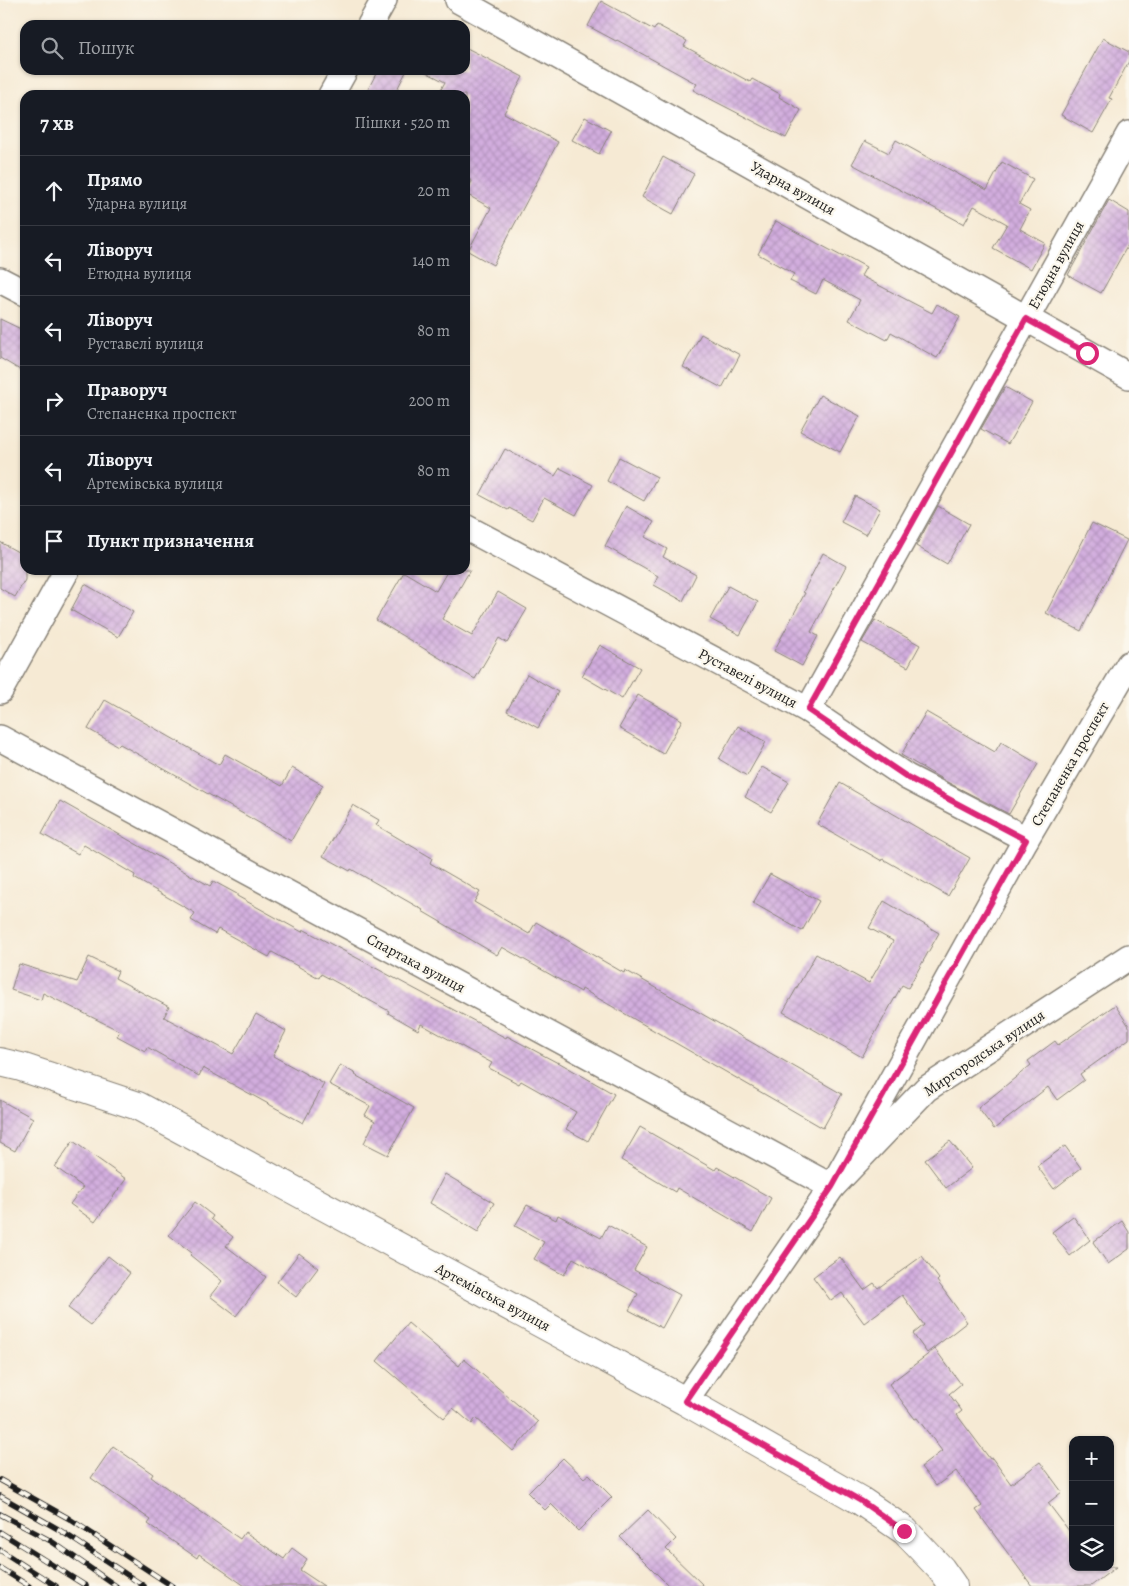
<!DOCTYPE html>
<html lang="uk">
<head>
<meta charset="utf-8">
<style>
	:root { --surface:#171b24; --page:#242831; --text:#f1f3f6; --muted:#9ea1a6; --line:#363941 }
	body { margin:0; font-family:Alegreya,serif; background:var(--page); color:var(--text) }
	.controls { position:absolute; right:15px; bottom:15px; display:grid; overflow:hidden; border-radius:10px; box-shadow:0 1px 4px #0004 }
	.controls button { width:45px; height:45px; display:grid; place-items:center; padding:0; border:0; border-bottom:1px solid var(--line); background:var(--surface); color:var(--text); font:25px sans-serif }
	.stop { position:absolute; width:15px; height:15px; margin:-11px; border:4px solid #db2777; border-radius:50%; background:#fff }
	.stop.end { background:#db2777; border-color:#fff; box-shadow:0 1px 5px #0008 }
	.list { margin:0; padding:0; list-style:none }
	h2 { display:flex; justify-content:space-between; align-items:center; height:65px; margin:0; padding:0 20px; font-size:21px }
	h2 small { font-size:16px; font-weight:400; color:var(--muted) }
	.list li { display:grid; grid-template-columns:32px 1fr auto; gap:15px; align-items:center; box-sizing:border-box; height:70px; padding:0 20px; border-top:1px solid var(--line) }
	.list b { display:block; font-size:19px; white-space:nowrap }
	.list p { margin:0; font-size:16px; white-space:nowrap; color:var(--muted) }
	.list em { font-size:16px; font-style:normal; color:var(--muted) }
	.icon { flex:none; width:28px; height:28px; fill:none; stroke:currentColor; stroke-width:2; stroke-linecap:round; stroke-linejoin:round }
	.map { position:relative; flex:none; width:1129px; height:1586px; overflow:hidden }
	.search { position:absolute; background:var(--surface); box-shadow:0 1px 4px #0004; left:20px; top:20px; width:450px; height:55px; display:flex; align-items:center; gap:12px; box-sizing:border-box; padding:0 18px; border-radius:15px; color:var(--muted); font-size:19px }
	.panel { position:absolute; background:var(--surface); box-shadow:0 1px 4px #0004; left:20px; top:90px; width:450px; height:485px; border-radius:15px }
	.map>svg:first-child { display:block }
	.building { fill:url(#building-cross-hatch) }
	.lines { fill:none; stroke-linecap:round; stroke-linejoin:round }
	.minor-casing { stroke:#898378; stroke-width:28 }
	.major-casing { stroke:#898378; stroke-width:30 }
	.minor { stroke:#fff; stroke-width:25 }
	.major { stroke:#fff; stroke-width:28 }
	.rail-casing { stroke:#1c1c1c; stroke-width:5.5 }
	.rail { stroke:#fbf7ec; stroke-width:4; stroke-dasharray:11; stroke-linecap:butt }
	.route { stroke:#db2777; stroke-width:6 }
	.labels { text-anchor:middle; stroke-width:4.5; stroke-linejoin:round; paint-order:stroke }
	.street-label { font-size:15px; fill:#1c1c1c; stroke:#fbf7ec }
</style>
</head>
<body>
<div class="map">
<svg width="1129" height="1586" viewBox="0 0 1129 1586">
	<defs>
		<pattern id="building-cross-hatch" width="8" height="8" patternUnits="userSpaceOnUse" patternTransform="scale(1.25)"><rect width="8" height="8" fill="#d2adde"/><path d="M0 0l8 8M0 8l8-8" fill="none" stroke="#b494be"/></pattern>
	</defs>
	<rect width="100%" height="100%" fill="#fbf7ec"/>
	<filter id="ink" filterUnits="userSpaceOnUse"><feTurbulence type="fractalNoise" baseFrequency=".02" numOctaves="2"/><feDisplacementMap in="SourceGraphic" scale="10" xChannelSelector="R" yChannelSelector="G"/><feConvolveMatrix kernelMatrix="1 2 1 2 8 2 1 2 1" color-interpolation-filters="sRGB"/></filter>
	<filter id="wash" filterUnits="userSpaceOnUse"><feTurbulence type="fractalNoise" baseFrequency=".0096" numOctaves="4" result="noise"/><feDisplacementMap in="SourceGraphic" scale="20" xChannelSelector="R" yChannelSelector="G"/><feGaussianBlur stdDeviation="1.12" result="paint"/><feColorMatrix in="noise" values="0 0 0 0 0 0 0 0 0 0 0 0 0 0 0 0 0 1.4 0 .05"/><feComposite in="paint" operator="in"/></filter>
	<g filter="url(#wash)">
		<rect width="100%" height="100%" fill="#f6ead4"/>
		<g id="blocks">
			<g class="building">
				<polygon points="601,1 654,30 657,25 687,41 684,46 750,82 752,79 780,94 779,97 801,110 786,138 693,90 697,84 617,40 616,41 588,26"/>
				<polygon points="1103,38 1129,52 1129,61 1109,98 1112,99 1093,133 1061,115"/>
				<polygon points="465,47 523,77 504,113 558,142 493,265 468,251 491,208 466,194 472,181 465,177 465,95 438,95 445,82 422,70 465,70"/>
				<polygon points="378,70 407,70 394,95 365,95"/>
				<polygon points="585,117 611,131 599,154 572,140"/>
				<polygon points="896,140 987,190 1002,162 1033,179 1019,204 1030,210 1020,229 1045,243 1031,269 993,248 1007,224 974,206 964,224 852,164 865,141 889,153"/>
				<polygon points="663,157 694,174 673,214 642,197"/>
				<polygon points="1109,200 1129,212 1129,243 1101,293 1068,275"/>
				<polygon points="776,221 843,257 844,255 866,267 861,276 932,313 937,304 960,317 937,358 891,332 887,340 849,320 860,300 823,280 816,294 790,281 794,274 758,254"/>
				<polygon points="0,319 25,331 25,373 0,358"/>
				<polygon points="701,334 740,355 722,388 683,367"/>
				<polygon points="1005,387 1032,402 1008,444 981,429"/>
				<polygon points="820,395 860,416 840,452 800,431"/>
				<polygon points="505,449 555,476 560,468 593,485 576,515 544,498 532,520 509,508 508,510 480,495"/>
				<polygon points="619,457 657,477 644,501 607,481"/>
				<polygon points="855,496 880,509 866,535 841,522"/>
				<polygon points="626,506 654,522 645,537 667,549 663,557 696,575 683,601 654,585 658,576 605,546"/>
				<polygon points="938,506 969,524 947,564 916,546"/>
				<polygon points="1092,523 1127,540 1081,631 1046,613"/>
				<polygon points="0,542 25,556 25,580 15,597 0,588"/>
				<polygon points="823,553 846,566 811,632 818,636 802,666 774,651 805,593 803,592"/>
				<polygon points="448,570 470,570 442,619 472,636 498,592 527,609 507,643 499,638 475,679 376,620 404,572 436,591"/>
				<polygon points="85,584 133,612 118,637 71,610"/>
				<polygon points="728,586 758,602 740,635 710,619"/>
				<polygon points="875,620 920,645 908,667 862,642"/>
				<polygon points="600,645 640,668 622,699 582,676"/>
				<polygon points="527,674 558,692 538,728 507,711"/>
				<polygon points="638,695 682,720 663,754 619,728"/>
				<polygon points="105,700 219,765 225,754 282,786 292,768 323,785 291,841 120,744 118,746 88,729"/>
				<polygon points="926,712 995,752 1001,742 1038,764 1009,814 947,782 901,755"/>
				<polygon points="738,726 766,742 747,776 719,759"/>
				<polygon points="762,767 789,782 771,812 745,797"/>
				<polygon points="840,783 970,858 948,896 883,859 882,861 817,824"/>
				<polygon points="60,801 210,886 213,881 237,894 237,896 302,932 303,929 506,1038 507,1036 558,1063 558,1062 614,1094 588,1141 566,1129 576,1112 521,1081 519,1084 489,1068 492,1063 421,1024 418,1030 388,1013 389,1011 321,974 319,978 272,952 269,957 218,929 215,934 191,920 195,913 134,878 135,875 84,845 78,854 42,834"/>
				<polygon points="353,805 379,820 376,825 432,858 430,863 480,892 474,902 529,934 536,922 624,973 625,970 842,1094 823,1128 582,989 581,992 502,947 497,955 422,911 423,910 351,869 350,871 323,856"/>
				<polygon points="770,874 819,901 802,931 753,903"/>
				<polygon points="884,901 939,933 908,988 902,985 862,1057 783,1012 816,954 869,983 893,941 869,928"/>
				<polygon points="89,957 118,971 115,978 169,1007 164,1017 233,1054 256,1014 286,1031 273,1056 324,1084 303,1123 203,1068 199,1076 147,1047 145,1051 117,1036 120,1031 43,993 41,1000 11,990 19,964 77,982"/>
				<polygon points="1115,1005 1129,1026 1129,1039 1080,1074 1084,1080 1057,1100 1048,1087 994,1129 978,1108 1031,1065 1028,1061 1055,1041 1058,1045"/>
				<polygon points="340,1065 356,1074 355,1075 414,1108 388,1155 364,1143 375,1121 365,1115 370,1106 329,1084"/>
				<polygon points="0,1100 33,1118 15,1151 0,1143"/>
				<polygon points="640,1127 715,1170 717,1167 771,1198 753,1232 677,1188 675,1192 621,1160"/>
				<polygon points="73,1141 126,1179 95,1222 70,1204 83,1187 55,1167"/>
				<polygon points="950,1141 972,1168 946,1188 925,1160"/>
				<polygon points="1065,1146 1081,1168 1054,1189 1037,1166"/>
				<polygon points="445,1174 494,1203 478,1232 430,1203"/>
				<polygon points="195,1202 213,1216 211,1219 233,1237 226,1246 266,1277 236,1316 210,1296 222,1281 190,1255 192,1253 169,1235"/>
				<polygon points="527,1205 556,1220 558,1215 601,1238 608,1225 647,1247 634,1270 680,1295 662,1328 629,1310 638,1294 573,1258 564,1275 534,1259 544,1242 515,1226"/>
				<polygon points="1073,1216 1090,1240 1070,1256 1052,1232"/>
				<polygon points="1122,1221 1129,1232 1129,1249 1108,1264 1093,1242"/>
				<polygon points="299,1253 318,1268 296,1297 277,1282"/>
				<polygon points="108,1256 130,1273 91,1325 68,1308"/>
				<polygon points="922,1256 939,1279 937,1281 967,1322 927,1353 913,1334 924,1325 902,1295 864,1323 842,1293 831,1301 813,1277 840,1257 864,1290 874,1283 878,1288"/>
				<polygon points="408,1323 459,1366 464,1359 538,1422 513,1451 476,1418 472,1424 453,1408 444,1418 377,1361"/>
				<polygon points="935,1349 961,1384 949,1394 962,1411 957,1415 990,1459 992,1458 1011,1484 1040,1462 1062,1492 1048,1503 1073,1536 1073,1567 1116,1567 1091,1586 1032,1586 976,1510 982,1506 956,1471 936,1486 921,1467 942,1451 917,1418 915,1419 889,1384"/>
				<polygon points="113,1446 153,1474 151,1477 240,1539 245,1532 284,1559 292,1548 307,1559 300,1570 324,1586 245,1586 199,1554 197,1558 148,1524 151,1520 91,1478"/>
				<polygon points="563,1458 584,1478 589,1474 612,1497 578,1531 551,1504 545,1510 528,1493"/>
				<polygon points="648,1510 676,1539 666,1549 704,1586 669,1586 620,1537"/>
			</g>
		</g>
	</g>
	<g filter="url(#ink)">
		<use href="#blocks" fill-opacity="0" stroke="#898378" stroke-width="1"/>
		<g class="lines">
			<g class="minor-casing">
				<g id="minor">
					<polyline points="458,0 1129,376"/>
					<polyline points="370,25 384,0"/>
					<polyline points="331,95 345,70"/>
					<polyline points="0,280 25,293"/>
					<polyline points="465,527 808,710 907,777 1026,839"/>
					<polyline points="0,691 67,570"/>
					<polyline points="808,710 1129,134"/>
					<polyline points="0,738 832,1187 926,1089 1129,957"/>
					<polyline points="685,1401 832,1187 1026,839 1129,664"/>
				</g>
			</g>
			<g class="major-casing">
				<polyline id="major" points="0,1062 21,1067 138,1106 685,1401 861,1501 905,1531 941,1569 953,1586"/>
			</g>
			<use href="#minor" class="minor"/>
			<use href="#major" class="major"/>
			<g class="rail-casing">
				<g id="rail">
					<polyline points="0,1480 68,1518 172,1586"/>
					<polyline points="0,1496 58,1529 144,1586"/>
					<polyline points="0,1514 51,1541 116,1586"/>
					<polyline points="0,1532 86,1586"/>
					<polyline points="0,1550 56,1586"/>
					<polyline points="0,1568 29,1586"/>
				</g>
			</g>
			<use href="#rail" class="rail"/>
		</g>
	</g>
	<g class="lines" filter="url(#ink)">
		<polyline class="route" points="904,1531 861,1501 685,1401 832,1187 1026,840 907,777 808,710 1026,319 1087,353"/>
	</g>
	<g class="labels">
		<g class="street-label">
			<text transform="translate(793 188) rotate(29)" y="5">Ударна вулиця</text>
			<text transform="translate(1056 265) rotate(-61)" y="5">Етюдна вулиця</text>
			<text transform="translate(748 678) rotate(28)" y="5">Руставелі вулиця</text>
			<text transform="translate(1070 764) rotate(-60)" y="5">Степаненка проспект</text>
			<text transform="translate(416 963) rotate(28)" y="5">Спартака вулиця</text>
			<text transform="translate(984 1053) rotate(-34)" y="5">Миргородська вулиця</text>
			<text transform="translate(493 1297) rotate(28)" y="5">Артемівська вулиця</text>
		</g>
	</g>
</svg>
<div class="controls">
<button>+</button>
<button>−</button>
<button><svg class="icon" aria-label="layers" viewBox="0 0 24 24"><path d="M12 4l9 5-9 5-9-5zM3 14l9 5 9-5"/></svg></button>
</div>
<div class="stop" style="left:1087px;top:353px"></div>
<div class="stop end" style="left:904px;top:1531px"></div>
<div class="search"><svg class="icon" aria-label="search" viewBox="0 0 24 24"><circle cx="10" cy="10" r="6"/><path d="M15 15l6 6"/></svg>Пошук</div>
<section class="panel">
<h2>7 хв<small>Пішки · 520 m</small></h2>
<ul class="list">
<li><svg class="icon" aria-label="ahead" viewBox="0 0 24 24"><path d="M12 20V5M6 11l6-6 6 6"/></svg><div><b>Прямо</b><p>Ударна вулиця</p></div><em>20 m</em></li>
<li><svg class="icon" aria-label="left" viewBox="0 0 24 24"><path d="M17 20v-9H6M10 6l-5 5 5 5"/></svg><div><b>Ліворуч</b><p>Етюдна вулиця</p></div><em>140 m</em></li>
<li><svg class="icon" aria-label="left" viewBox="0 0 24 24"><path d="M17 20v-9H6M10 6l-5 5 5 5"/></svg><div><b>Ліворуч</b><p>Руставелі вулиця</p></div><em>80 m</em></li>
<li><svg class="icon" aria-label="right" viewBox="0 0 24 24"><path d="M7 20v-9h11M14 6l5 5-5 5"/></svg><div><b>Праворуч</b><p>Степаненка проспект</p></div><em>200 m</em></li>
<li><svg class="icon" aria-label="left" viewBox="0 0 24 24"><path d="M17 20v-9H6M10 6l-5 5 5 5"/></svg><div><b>Ліворуч</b><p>Артемівська вулиця</p></div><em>80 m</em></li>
<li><svg class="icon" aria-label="arrive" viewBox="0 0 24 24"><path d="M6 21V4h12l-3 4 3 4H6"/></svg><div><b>Пункт призначення</b></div></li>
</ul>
</section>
</div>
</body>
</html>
